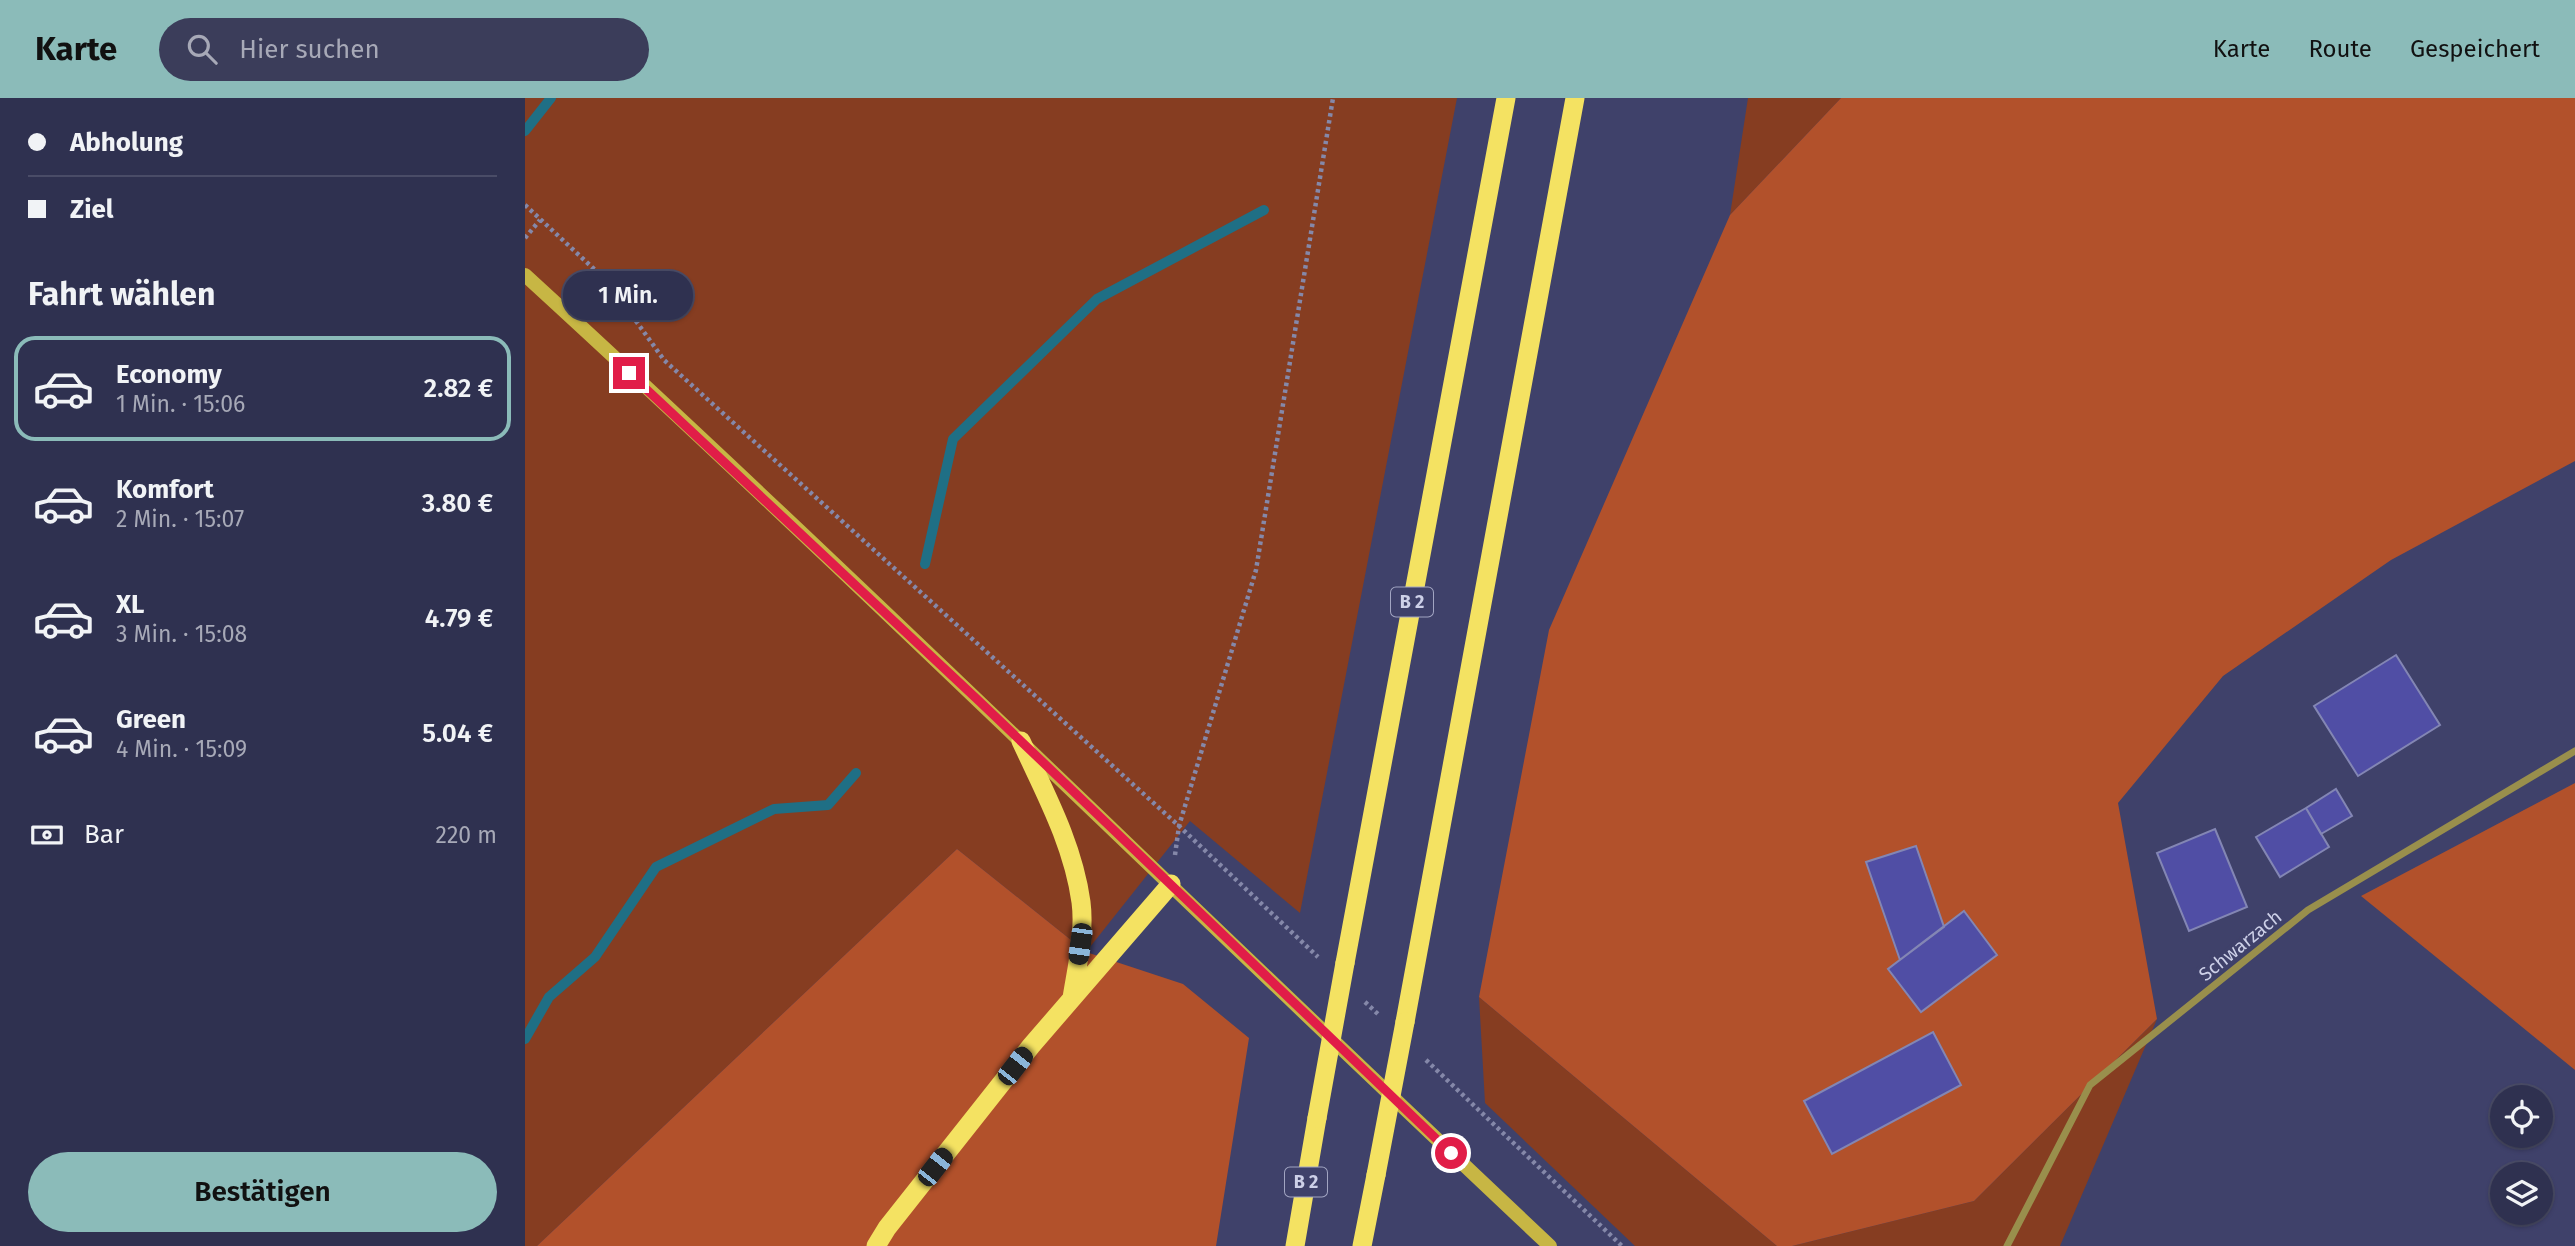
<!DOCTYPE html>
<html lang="de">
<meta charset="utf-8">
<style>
:root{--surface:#2f3150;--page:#3b3d5a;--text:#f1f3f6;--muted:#a7a9b7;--line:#4a4c67;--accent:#8bbbb9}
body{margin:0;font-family:"Fira Sans",sans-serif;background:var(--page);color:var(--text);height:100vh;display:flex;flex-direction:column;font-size:26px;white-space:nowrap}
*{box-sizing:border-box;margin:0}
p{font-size:23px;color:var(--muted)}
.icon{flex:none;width:38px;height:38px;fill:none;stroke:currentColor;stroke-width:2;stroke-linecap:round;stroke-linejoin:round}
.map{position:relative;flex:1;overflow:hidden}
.sheet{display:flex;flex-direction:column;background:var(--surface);width:525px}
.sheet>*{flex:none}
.guide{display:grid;align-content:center;height:154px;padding:0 28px;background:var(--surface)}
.fabs{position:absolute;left:1965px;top:987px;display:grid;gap:14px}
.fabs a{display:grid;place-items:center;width:63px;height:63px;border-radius:50%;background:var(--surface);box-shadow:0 2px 5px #0004,0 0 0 2px var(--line);font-size:35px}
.end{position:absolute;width:32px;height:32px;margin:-16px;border:9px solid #e11d48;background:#fff;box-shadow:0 0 0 4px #fff}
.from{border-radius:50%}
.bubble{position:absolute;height:49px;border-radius:24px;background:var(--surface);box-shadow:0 2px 5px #0004,0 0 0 2px var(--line);font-size:23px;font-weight:600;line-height:49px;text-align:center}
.car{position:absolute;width:21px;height:42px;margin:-21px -10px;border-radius:9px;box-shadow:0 0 5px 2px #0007;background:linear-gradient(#222 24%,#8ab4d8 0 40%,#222 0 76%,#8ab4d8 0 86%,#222 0)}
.guide b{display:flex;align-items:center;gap:24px;height:66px;font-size:26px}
.guide b+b{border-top:2px solid var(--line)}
.guide i{width:18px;height:18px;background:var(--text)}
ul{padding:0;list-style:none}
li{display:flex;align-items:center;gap:21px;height:105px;margin:0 14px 10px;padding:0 14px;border:4px solid transparent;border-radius:21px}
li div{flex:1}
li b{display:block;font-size:26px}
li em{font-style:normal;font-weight:600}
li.selected{border-color:var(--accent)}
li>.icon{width:63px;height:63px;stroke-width:1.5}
h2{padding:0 28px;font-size:32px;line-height:84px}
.pay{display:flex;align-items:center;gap:18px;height:77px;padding:0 28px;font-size:26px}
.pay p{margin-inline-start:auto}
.cta{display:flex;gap:14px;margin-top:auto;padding:14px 28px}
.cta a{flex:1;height:80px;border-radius:42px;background:var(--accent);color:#111;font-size:28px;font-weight:600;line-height:80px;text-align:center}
header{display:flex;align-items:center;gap:42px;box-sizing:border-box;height:98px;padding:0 35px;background:var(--accent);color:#111}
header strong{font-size:33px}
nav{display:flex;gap:38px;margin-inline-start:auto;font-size:24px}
.search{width:490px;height:63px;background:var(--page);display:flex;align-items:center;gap:18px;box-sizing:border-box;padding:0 24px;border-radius:38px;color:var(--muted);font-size:26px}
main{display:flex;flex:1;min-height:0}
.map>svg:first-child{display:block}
</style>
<header>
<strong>Karte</strong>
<div class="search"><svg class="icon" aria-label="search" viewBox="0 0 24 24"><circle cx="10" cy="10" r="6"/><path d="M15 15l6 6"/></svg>Hier suchen</div>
<nav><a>Karte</a><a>Route</a><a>Gespeichert</a></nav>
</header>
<main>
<section class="sheet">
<div class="guide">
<b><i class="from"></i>Abholung</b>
<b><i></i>Ziel</b>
</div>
<h2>Fahrt wählen</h2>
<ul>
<li class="selected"><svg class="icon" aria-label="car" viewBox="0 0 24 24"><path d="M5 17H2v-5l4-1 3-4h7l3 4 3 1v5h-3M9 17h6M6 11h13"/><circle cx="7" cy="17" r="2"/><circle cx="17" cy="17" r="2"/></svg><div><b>Economy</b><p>1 Min. · 15:06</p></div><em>2.82 €</em></li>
<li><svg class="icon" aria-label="car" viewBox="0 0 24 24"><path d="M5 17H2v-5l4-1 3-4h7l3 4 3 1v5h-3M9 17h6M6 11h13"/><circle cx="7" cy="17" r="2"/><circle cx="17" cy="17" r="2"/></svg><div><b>Komfort</b><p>2 Min. · 15:07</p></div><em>3.80 €</em></li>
<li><svg class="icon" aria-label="car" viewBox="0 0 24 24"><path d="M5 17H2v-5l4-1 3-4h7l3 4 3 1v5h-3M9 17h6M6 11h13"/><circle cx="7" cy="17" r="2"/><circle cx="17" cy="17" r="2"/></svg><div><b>XL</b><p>3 Min. · 15:08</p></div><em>4.79 €</em></li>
<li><svg class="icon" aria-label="car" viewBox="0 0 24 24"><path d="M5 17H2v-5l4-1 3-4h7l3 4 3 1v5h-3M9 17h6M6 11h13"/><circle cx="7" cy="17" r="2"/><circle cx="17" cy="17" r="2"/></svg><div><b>Green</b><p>4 Min. · 15:09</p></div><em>5.04 €</em></li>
</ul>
<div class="pay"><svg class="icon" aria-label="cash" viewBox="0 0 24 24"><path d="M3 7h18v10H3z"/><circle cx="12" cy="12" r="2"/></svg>Bar<p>220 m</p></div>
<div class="cta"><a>Bestätigen</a></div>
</section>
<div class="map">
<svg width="2050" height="1148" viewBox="0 0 2050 1148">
<rect width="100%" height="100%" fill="#3f416a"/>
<path fill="#863d21" d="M0 0H932L775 815 665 723 561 854 432 751 12 1148H0Z
M1223 0H1316L1205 117Z
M954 899 1252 1148H1110L960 1005Z
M1632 921 1535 1148H1267L1449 1103Z"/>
<path fill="#b2512b" d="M1316 0H2050V363L1866 462 1698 578 1593 705 1632 921 1449 1103 1267 1148H1252L954 899 1024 532 1205 117Z
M2050 685V972L1836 798Z
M432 751 561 854 658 886 724 940 691 1148H12Z"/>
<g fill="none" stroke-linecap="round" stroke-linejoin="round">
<path stroke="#1f6f85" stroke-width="10" d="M0 33 26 0
M400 466 428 341 572 201 739 112
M0 941 24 899 70 859 131 769 249 711 303 707 331 675"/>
</g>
<path fill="#504ea5" stroke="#8386b4" stroke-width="2" d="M1871 557 1915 627 1833 678 1789 608Z
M1811 691 1827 718 1796 736 1781 710Z
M1781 710 1804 749 1755 779 1731 739Z
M1690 731 1722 809 1664 833 1632 755Z
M1391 748 1419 829 1375 862 1341 764Z
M1439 813 1472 857 1396 914 1363 871Z
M1408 934 1436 987 1307 1056 1279 1003Z"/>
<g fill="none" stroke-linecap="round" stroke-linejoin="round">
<path stroke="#8588a9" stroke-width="4.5" stroke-dasharray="3.5 3.5" stroke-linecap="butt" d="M0 107 83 184 139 262 654 728 793 859
M0 140 15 122
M650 757 654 728 731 472 808 0
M840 904 854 917
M901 962 1097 1148"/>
<path stroke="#998f4c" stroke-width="7" d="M1482 1148 1565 987 1783 812 2050 653"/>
<path stroke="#c7b644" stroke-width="14" d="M0 177C347 495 682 826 1025 1148"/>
<path stroke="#f4e262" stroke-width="19" d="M496 643C520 695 548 746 556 804 560 835 552 869 547 900
M820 865 981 0
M880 924 1050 0
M351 1148 362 1130 506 948 646 786
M770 1148 792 1020
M837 1148 851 1077"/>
<path stroke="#f4e262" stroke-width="19" d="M792 1020 820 865
M851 1077 880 924"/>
</g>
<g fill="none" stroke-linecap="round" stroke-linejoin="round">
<path stroke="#e11d48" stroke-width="9" d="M104 275 454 603 926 1055"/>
</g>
<g text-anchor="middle" stroke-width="7" stroke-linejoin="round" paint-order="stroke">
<g fill="#3f416a" stroke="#a2a5c2" stroke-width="2">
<rect x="866" y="489.5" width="42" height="29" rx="5"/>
<rect x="760" y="1069.5" width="42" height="29" rx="5"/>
</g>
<g font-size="18" font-weight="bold" fill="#cdd0e8">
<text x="887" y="510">B 2</text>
<text x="781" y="1090">B 2</text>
</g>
<g font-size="19" fill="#cdd0e8" stroke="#3f416a">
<text transform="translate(1715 847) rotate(-39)" y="7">Schwarzach</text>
</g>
</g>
</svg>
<div class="fabs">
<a><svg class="icon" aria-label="locate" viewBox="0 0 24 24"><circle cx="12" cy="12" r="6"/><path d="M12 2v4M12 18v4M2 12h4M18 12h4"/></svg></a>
<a><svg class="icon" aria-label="layers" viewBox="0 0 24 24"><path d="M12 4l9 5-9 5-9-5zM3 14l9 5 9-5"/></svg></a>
</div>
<i class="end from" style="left:926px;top:1055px"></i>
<i class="end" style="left:104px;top:275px"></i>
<div class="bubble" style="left:38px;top:173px;width:130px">1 Min.</div>
<i class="car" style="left:555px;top:846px;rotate:188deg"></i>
<i class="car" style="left:490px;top:968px;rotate:38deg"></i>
<i class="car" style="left:410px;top:1069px;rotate:38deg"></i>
</div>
</main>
